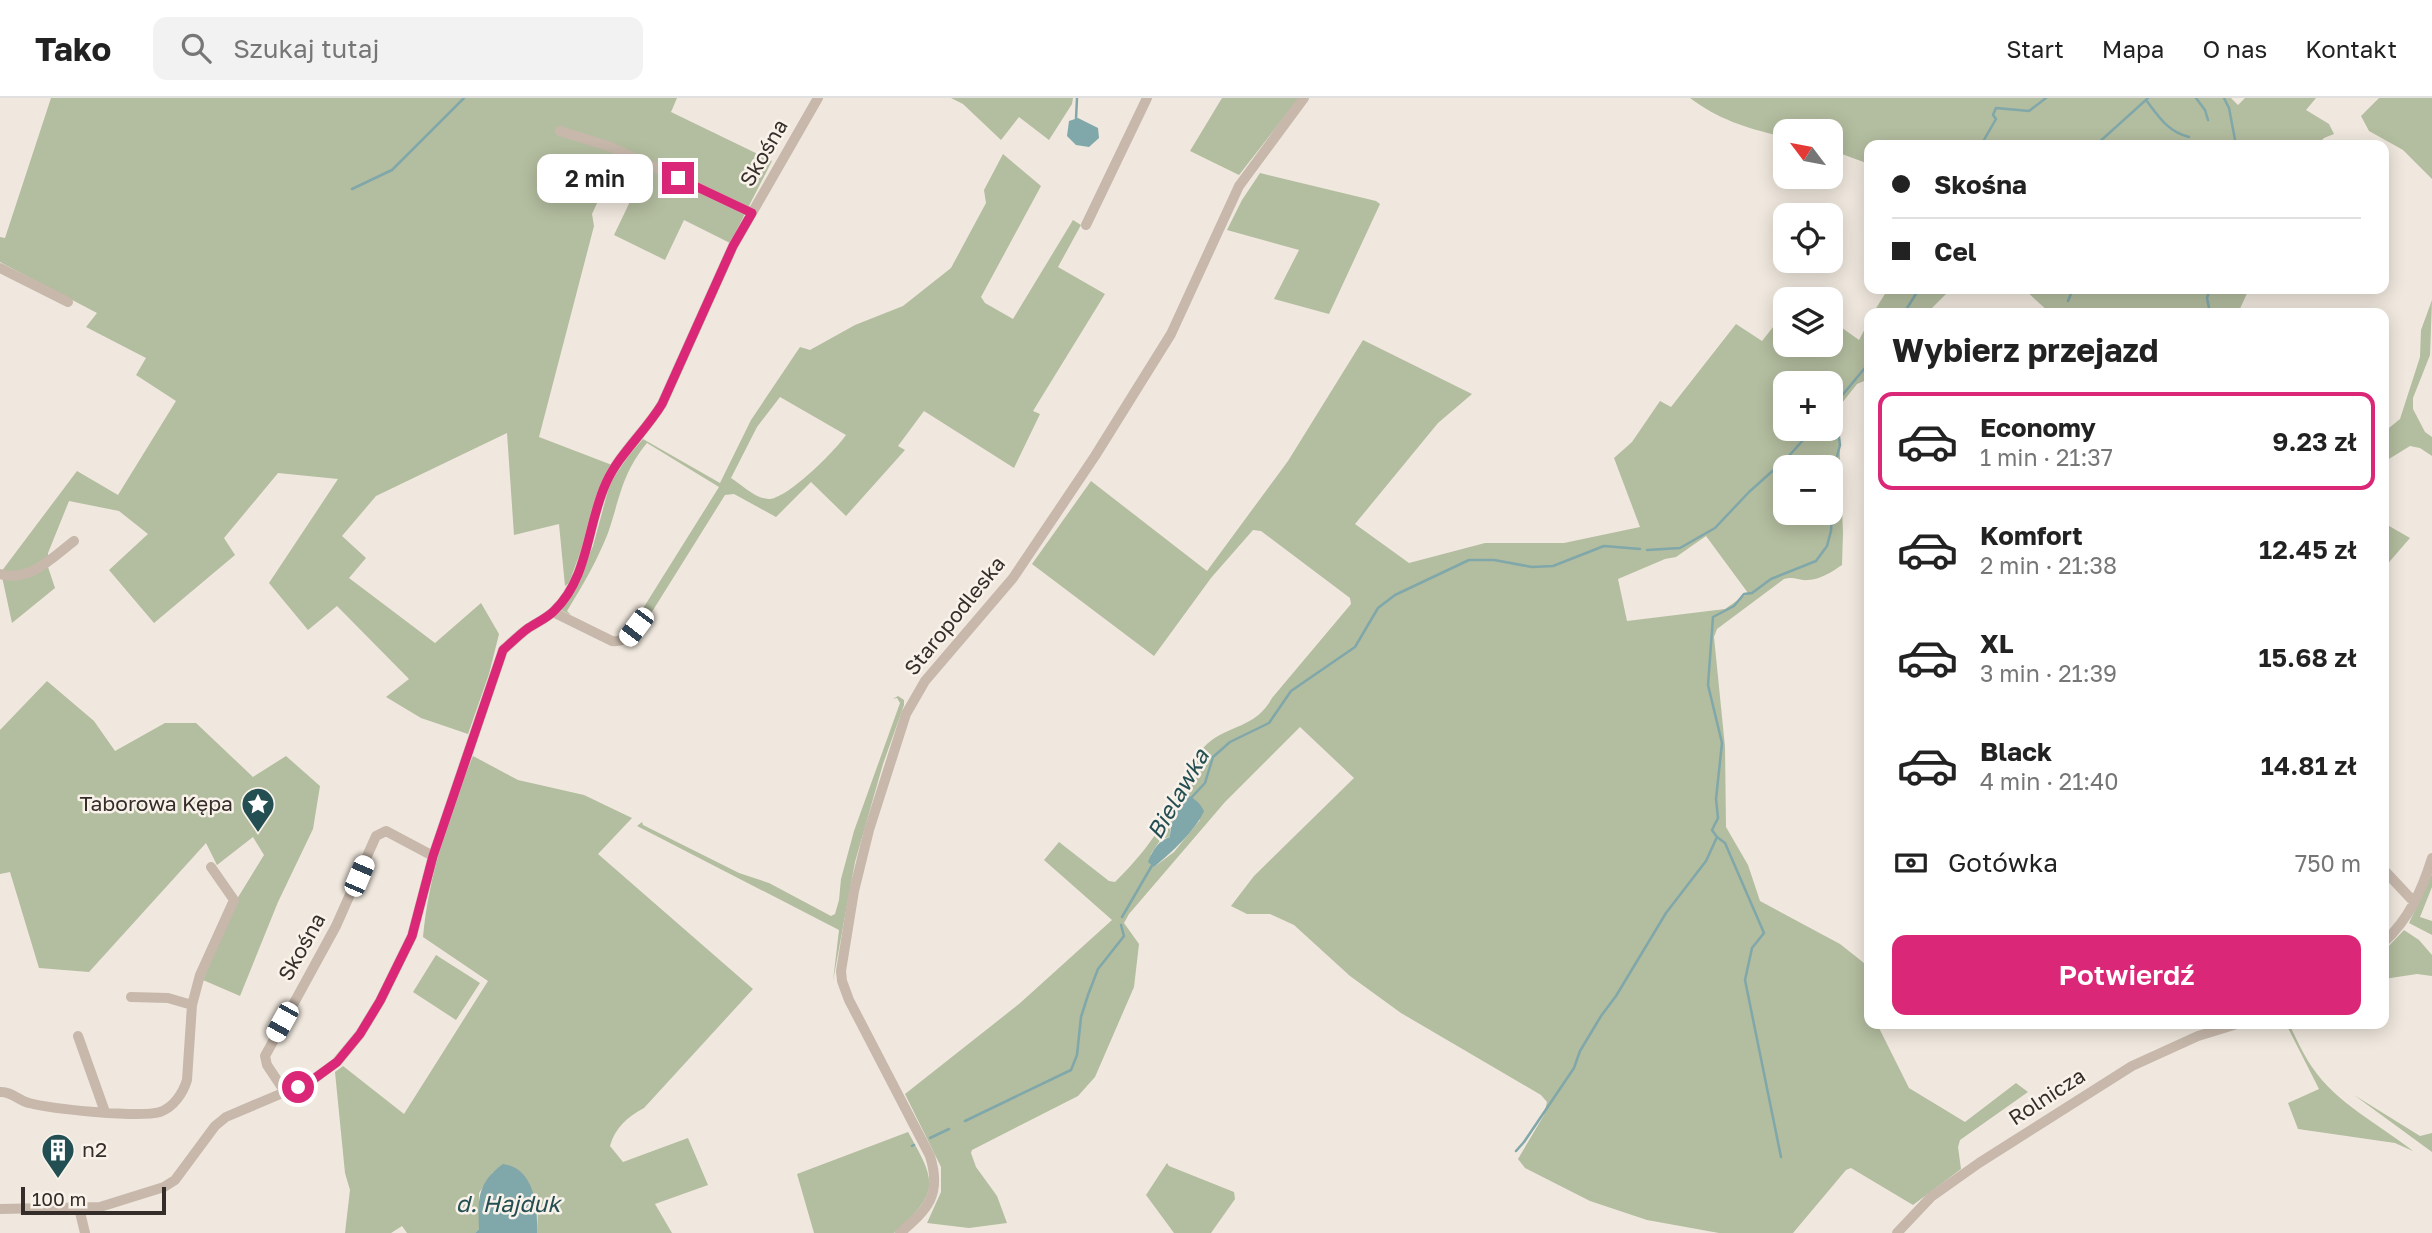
<!DOCTYPE html>
<html lang="pl">
<meta charset="utf-8">
<style>
:root{--surface:#fff;--page:#f2f2f2;--text:#222;--muted:#767676;--line:#e0e0e0;--accent:#db2777}
body{margin:0;font-family:"Golos Text",sans-serif;background:var(--page);color:var(--text);height:100vh;display:flex;flex-direction:column;font-size:26px;white-space:nowrap}
*{box-sizing:border-box;margin:0}
p{font-size:23px;color:var(--muted)}
.icon{flex:none;width:38px;height:38px;fill:none;stroke:currentColor;stroke-width:2;stroke-linecap:round;stroke-linejoin:round}
.map{position:relative;flex:1;overflow:hidden}
.side{position:absolute;left:1864px;top:210px;width:525px;height:721px;display:flex;flex-direction:column;background:var(--surface);border-radius:14px;box-shadow:0 4px 18px #0003}
.side>*{flex:none}
.top-card{position:absolute;left:1864px;top:42px;width:525px;height:154px;border-radius:14px;box-shadow:0 4px 18px #0003;display:grid;align-content:center;height:154px;padding:0 28px;background:var(--surface)}
.needle{width:46px;rotate:302deg}
.fabs{position:absolute;left:1773px;top:21px;display:grid;gap:14px}
.fabs a{display:grid;place-items:center;width:70px;height:70px;border-radius:14px;background:var(--surface);box-shadow:0 4px 18px #0003;font-size:35px}
.scale{position:absolute;left:21px;bottom:18px;width:145px;box-sizing:border-box;padding-left:7px;border:4px solid #352d29;border-top:0;font-size:19px;line-height:24px;white-space:nowrap;color:#352d29;-webkit-text-stroke:5px #f8f2ea;paint-order:stroke}
.end{position:absolute;width:32px;height:32px;margin:-16px;border:9px solid #db2777;background:#fff;box-shadow:0 0 0 4px #fff}
.from{border-radius:50%}
.bubble{position:absolute;height:49px;border-radius:14px;background:var(--surface);box-shadow:0 4px 18px #0003;font-size:23px;font-weight:600;line-height:49px;text-align:center}
.car{position:absolute;width:21px;height:42px;margin:-21px -10px;border-radius:9px;box-shadow:0 0 5px 2px #0007;background:linear-gradient(#fff 24%,#345 0 40%,#fff 0 76%,#345 0 86%,#fff 0)}
.top-card b{display:flex;align-items:center;gap:24px;height:66px;font-size:26px}
.top-card b+b{border-top:2px solid var(--line)}
.top-card i{width:18px;height:18px;background:var(--text)}
ul{padding:0;list-style:none}
li{display:flex;align-items:center;gap:21px;height:98px;margin:0 14px 10px;padding:0 14px;border:4px solid transparent;border-radius:14px}
li div{flex:1}
li b{display:block;font-size:26px}
li em{font-style:normal;font-weight:600}
li.active{border-color:var(--accent)}
li>.icon{width:63px;height:63px;stroke-width:1.5}
h2{padding:0 28px;font-size:32px;line-height:84px}
.pay{display:flex;align-items:center;gap:18px;height:77px;padding:0 28px;font-size:26px}
.pay p{margin-inline-start:auto}
.button{display:flex;gap:14px;margin-top:auto;padding:14px 28px}
.button a{flex:1;height:80px;border-radius:14px;background:var(--accent);color:#fff;font-size:28px;font-weight:600;line-height:80px;text-align:center}
header{display:flex;align-items:center;gap:42px;box-sizing:border-box;height:98px;padding:0 35px;background:var(--surface);border-bottom:2px solid var(--line)}
header strong{font-size:33px}
nav{display:flex;gap:38px;margin-inline-start:auto;font-size:24px}
.search{width:490px;height:63px;background:var(--page);display:flex;align-items:center;gap:18px;box-sizing:border-box;padding:0 24px;border-radius:14px;color:var(--muted);font-size:26px}
.map>svg:first-child{display:block}
</style>
<header>
<strong>Tako</strong>
<div class="search"><svg class="icon" aria-label="search" viewBox="0 0 24 24"><circle cx="10" cy="10" r="6"/><path d="M15 15l6 6"/></svg>Szukaj tutaj</div>
<nav><a>Start</a><a>Mapa</a><a>O nas</a><a>Kontakt</a></nav>
</header>
<div class="map">
<svg width="2432" height="1135" viewBox="0 0 2432 1135">
<rect width="100%" height="100%" fill="#f0e8de"/>
<path fill="#b3bd9f" fill-rule="evenodd" d="M51 0H677L671 14 772 63 730 145 684 122 665 162 614 137 647 68 619 57 592 116 594 128 539 339 612 367 569 485 565 488 559 426 514 437 507 335 376 398 342 438 366 460 349 480 435 545 481 505 499 536 489 576 468 636 421 620 386 599 409 581 337 508 308 532 269 485 338 381 278 375 224 440 235 457 154 525 109 472 148 436 119 413 69 403 48 455V469L55 490 12 525 1 474 77 373 118 397 176 303 136 277 146 260 86 229 97 215 0 164V139L5 140Z
M951 0H1073L1072 6 1049 42 1019 19 1001 42 963 6Z
M1222 0H1299L1239 77 1190 53Z
M1690 0H2231L2238 7 2245 0H2316L2306 12 2329 26 2334 36 2324 40 2317 47H1869V66L1831 52 1830 33H1785V39C1749 31 1719 22 1690 0Z
M2379 0H2432V81L2403 52 2369 33 2361 18Z
M1003 56 1041 88 981 199 985 205 1013 221 1073 122 1081 127 1058 169 1105 196 1033 313 1040 316 1014 370 924 313 898 348 905 352 846 418 811 384 776 419 734 396 725 397 650 517 642 512 719 389 647 345C622 375 620 400 608 435 597 463 583 487 567 513L571 517 561 512 581 476 593 448 610 385 629 357 643 341 720 385 751 322 800 249 810 252 855 227 903 208 951 170 986 105 984 92ZM780 299 846 337C835 353 789 399 770 401 757 402 742 387 731 380L757 329Z
M1260 75 1376 103 1380 106 1329 216 1274 201 1299 152 1227 132 1242 102Z
M1888 191H1951L1927 215H1873Z
M2024 191H2249L2238 215H2050Z
M2432 202 2430 257 2413 300V311L2425 334 2432 339V358L2420 350 2410 348 2384 364V334L2400 321 2420 259 2421 232Z
M1785 214V247H1830L1831 222 1859 242 1869 223V281L1857 286 1838 310 1843 435 1842 467C1833 473 1820 482 1808 482 1799 483 1794 478 1784 481L1717 531 1714 539 1725 649 1726 729 1748 767 1760 803 1840 846 1869 869V895H1864L1869 909V926H1877L1909 990 1965 1024 2016 985 2028 994 1960 1042 1958 1049 1961 1071 1913 1107 1851 1070 1846 1072 1793 1135H1719L1647 1122 1590 1103 1525 1070 1518 1061 1544 1017 1547 1004 1541 997 1401 915 1350 878 1294 827 1270 816H1247L1231 808 1254 778 1354 680 1300 629 1225 704 1129 816 1124 825 1139 846 1134 889 1095 979 1078 998 972 1052 971 1055 976 1069 997 1098 1007 1125 969 1130 927 1125 941 1094V1069L905 996 1019 906 1112 822 1044 762 1059 744 1109 783 1115 784C1134 765 1148 749 1162 726 1175 703 1188 664 1207 646 1228 627 1256 630 1272 600L1351 506 1350 500 1261 433 1253 432 1211 480 1154 558 1032 466 1091 383 1207 473 1288 363 1363 242 1472 296 1438 325 1355 426 1409 465 1485 445H1564L1640 429 1614 360 1632 344 1660 303 1671 309 1736 226 1762 243ZM1785 285H1830V331H1785ZM1785 369H1830V415H1785ZM1706 438 1748 495 1725 511 1627 523 1618 481 1665 461 1676 459ZM1177 704 1200 722 1174 754 1154 769 1151 756 1161 741 1170 739C1169 727 1176 716 1177 704Z
M2384 425 2410 440 2384 470Z
M47 583 94 623 115 653 165 625H196L253 679 286 658 320 688 313 731 278 804 240 898 203 882 237 801 264 757 253 739 217 767 206 745 89 874 39 870 10 774 0 776V632Z
M898 598 904 602V607L883 666 855 764 833 883 839 832 637 728 642 724 643 727 739 775 769 785 831 818 835 816 839 802 841 781 854 733 900 605 897 600 893 601Z
M473 658 518 682 584 697 632 720 598 756 753 891 644 1010C627 1019 615 1030 610 1048L623 1064 688 1040 708 1087 655 1106 672 1135H537L538 1109 493 1074 479 1095V1131L475 1135H407L402 1128 391 1135H345L350 1092 345 1075 335 974 343 968 404 1016 488 883 423 839C429 776 449 716 473 658Z
M2432 776V789L2420 819 2432 823V837L2409 825Z
M2404 832 2419 842 2432 857V878L2417 876 2384 881V853Z
M436 857 480 885 456 922 413 894Z
M2286 926H2289C2296 940 2303 956 2312 969 2337 1006 2379 1026 2413 1053L2395 1045 2298 1031 2288 1005 2319 991Z
M2354 997 2420 1038 2432 1035V1054Z
M908 1034C937 1085 940 1094 894 1135H814L797 1076Z
M1167 1065 1169 1068 1234 1094 1235 1101 1211 1135H1174L1146 1097Z"/>
<path fill="#80a7aa" d="M1078 20 1098 30 1099 40 1089 49 1076 47 1067 38 1069 23Z
M1182 696C1193 699 1199 703 1204 713 1196 732 1171 755 1154 769L1148 764C1152 753 1159 742 1170 739 1170 729 1177 705 1182 696Z
M503 1066C535 1070 538 1110 537 1135H475L479 1131C478 1101 477 1085 503 1066Z"/>
<g fill="none" stroke-linecap="round" stroke-linejoin="round">
<path stroke="#80a7aa" stroke-width="2.5" d="M2196 0 2205 12 2208 22
M2224 0 2229 10 2236 47
M2146 2C2159 19 2168 34 2189 39
M1076 21 1077 0
M1981 47 1996 21 1993 17 1996 10 2029 13 2046 0
M2096 47 2148 0
M352 91 392 72 464 0
M2068 203 2073 191
M1904 215 1919 191
M2210 215 2207 200 2210 191
M1830 312 1869 265
M1647 452 1680 450 1715 430 1749 394 1787 360 1813 331
M1190 701 1205 685 1213 659 1230 644 1269 625 1291 593 1355 549 1378 510 1395 497 1469 462H1494L1532 469 1553 468 1604 448 1640 451
M1717 739 1725 745 1764 835 1752 850 1745 882 1781 1059
M1122 819 1154 764
M965 1023 1071 972 1077 957 1081 919 1088 897 1098 871 1124 838 1121 827
M930 1040 949 1031
M912 1048 914 1047
M1516 1053 1524 1044 1574 970 1580 953 1601 918 1616 898 1666 815 1706 763 1717 739 1712 732 1718 720 1716 701 1722 645 1708 587 1713 519 1734 508 1744 496 1752 495 1771 481 1816 463 1827 448 1831 433 1835 366 1840 347 1835 307"/>
<path stroke="#c7b8ab" stroke-width="10" d="M560 33 611 49 752 115
M1086 127 1147 0
M0 170 68 204
M0 476C29 485 53 459 74 443
M553 514 612 543C629 545 635 530 645 517
M2384 772 2414 804
M2384 844C2409 821 2422 792 2432 760
M131 899 168 900 192 907
M78 938 105 1014
M0 994C11 993 19 1003 29 1005 52 1011 139 1020 160 1014 174 1009 183 995 187 982L192 907 200 877 234 802 211 769
M285 994 267 967 265 958 336 828 376 738 386 733 433 758
M79 1110 85 1135
M0 1111 100 1109 164 1089 175 1082 215 1028 226 1019 311 983 337 964 360 936 380 903 412 838 433 758 503 552C511 545 519 537 527 531 536 525 547 520 554 513 589 480 587 425 606 385 619 356 645 334 662 306L733 148 818 0
M900 1135C928 1111 942 1097 930 1058L849 902 842 883 841 873 854 793 869 732 906 616 925 583 1013 480 1095 358 1171 236 1239 88 1304 0
M1897 1135 1931 1099 1979 1065 2132 968 2198 938 2237 926"/>
</g>
<g fill="none" stroke-linecap="round" stroke-linejoin="round">
<path stroke="#db2777" stroke-width="9" d="M298 989 311 983 337 964 360 936 380 903 412 838 433 758 503 552C511 545 519 537 527 531 536 525 547 520 554 513 589 480 587 426 606 385 619 356 645 334 662 306L733 148 752 115 678 80"/>
</g>
<defs>
<symbol id="sight-pin" viewBox="-11 -11 22 30"><path d="M0 17L-7.5 6A9.5 9.5 0 1 1 7.5 6Z" fill="#234e52" stroke="#f8f2ea"/><path d="M0-6L1.8-2.2L6-1.7L2.9 1.2L3.7 5.4L0 3.3L-3.7 5.4L-2.9 1.2L-6-1.7L-1.8-2.2Z" fill="#fff"/></symbol>
<symbol id="building-pin" viewBox="-11 -11 22 30"><path d="M0 17L-7.5 6A9.5 9.5 0 1 1 7.5 6Z" fill="#234e52" stroke="#f8f2ea"/><path d="M-4-6H4V6H1V3H-1V6H-4ZM-2.5-4.3h1.7v1.8h-1.7ZM.8-4.3h1.7v1.8H.8ZM-2.5-1h1.7V.8h-1.7ZM.8-1h1.7V.8H.8Z" fill="#fff"/></symbol>
</defs>
<g fill-rule="evenodd">
<use href="#sight-pin" x="239" y="687" width="38" height="52"/>
<use href="#building-pin" x="39" y="1033" width="38" height="52"/>
</g>
<g text-anchor="middle" stroke-width="5" stroke-linejoin="round" paint-order="stroke">
<g font-size="21" fill="#352d29" stroke="#f8f2ea">
<text transform="translate(764 55) rotate(-60)" y="7">Skośna</text>
<text transform="translate(955 518) rotate(-51)" y="7">Staropodleska</text>
<text transform="translate(302 849) rotate(-61)" y="7">Skośna</text>
<text transform="translate(2047 999) rotate(-33)" y="7">Rolnicza</text>
</g>
<g font-size="21" fill="#352d29" stroke="#f8f2ea" text-anchor="end">
<text x="233" y="713">Taborowa Kępa</text>
<text x="82" y="1059" text-anchor="start">n2</text>
</g>
<g font-size="23" font-style="italic" fill="#234e52" stroke="#f8f2ea">
<text transform="translate(1178 696) rotate(-60)" y="8">Bielawka</text>
<text x="508" y="1114">d. Hajduk</text>
</g>
</g>
</svg>
<div class="fabs">
<a><svg class="needle" viewBox="-14 -14 28 28"><path d="M0-13l5 13h-10z" fill="#e53935"/><path d="M0 13l5-13h-10z" fill="#767676"/></svg></a>
<a><svg class="icon" aria-label="locate" viewBox="0 0 24 24"><circle cx="12" cy="12" r="6"/><path d="M12 2v4M12 18v4M2 12h4M18 12h4"/></svg></a>
<a><svg class="icon" aria-label="layers" viewBox="0 0 24 24"><path d="M12 4l9 5-9 5-9-5zM3 14l9 5 9-5"/></svg></a>
<a>+</a>
<a>−</a>
</div>
<div class="scale">100 m</div>
<i class="end from" style="left:298px;top:989px"></i>
<i class="end" style="left:678px;top:80px"></i>
<div class="bubble" style="left:537px;top:56px;width:116px">2 min</div>
<i class="car" style="left:636px;top:529px;rotate:217deg"></i>
<i class="car" style="left:359px;top:778px;rotate:23deg"></i>
<i class="car" style="left:282px;top:924px;rotate:209deg"></i>
<div class="top-card">
<b><i class="from"></i>Skośna</b>
<b><i></i>Cel</b>
</div>
<section class="side">
<h2>Wybierz przejazd</h2>
<ul>
<li class="active"><svg class="icon" aria-label="car" viewBox="0 0 24 24"><path d="M5 17H2v-5l4-1 3-4h7l3 4 3 1v5h-3M9 17h6M6 11h13"/><circle cx="7" cy="17" r="2"/><circle cx="17" cy="17" r="2"/></svg><div><b>Economy</b><p>1 min · 21:37</p></div><em>9.23 zł</em></li>
<li><svg class="icon" aria-label="car" viewBox="0 0 24 24"><path d="M5 17H2v-5l4-1 3-4h7l3 4 3 1v5h-3M9 17h6M6 11h13"/><circle cx="7" cy="17" r="2"/><circle cx="17" cy="17" r="2"/></svg><div><b>Komfort</b><p>2 min · 21:38</p></div><em>12.45 zł</em></li>
<li><svg class="icon" aria-label="car" viewBox="0 0 24 24"><path d="M5 17H2v-5l4-1 3-4h7l3 4 3 1v5h-3M9 17h6M6 11h13"/><circle cx="7" cy="17" r="2"/><circle cx="17" cy="17" r="2"/></svg><div><b>XL</b><p>3 min · 21:39</p></div><em>15.68 zł</em></li>
<li><svg class="icon" aria-label="car" viewBox="0 0 24 24"><path d="M5 17H2v-5l4-1 3-4h7l3 4 3 1v5h-3M9 17h6M6 11h13"/><circle cx="7" cy="17" r="2"/><circle cx="17" cy="17" r="2"/></svg><div><b>Black</b><p>4 min · 21:40</p></div><em>14.81 zł</em></li>
</ul>
<div class="pay"><svg class="icon" aria-label="cash" viewBox="0 0 24 24"><path d="M3 7h18v10H3z"/><circle cx="12" cy="12" r="2"/></svg>Gotówka<p>750 m</p></div>
<div class="button"><a>Potwierdź</a></div>
</section>
</div>
